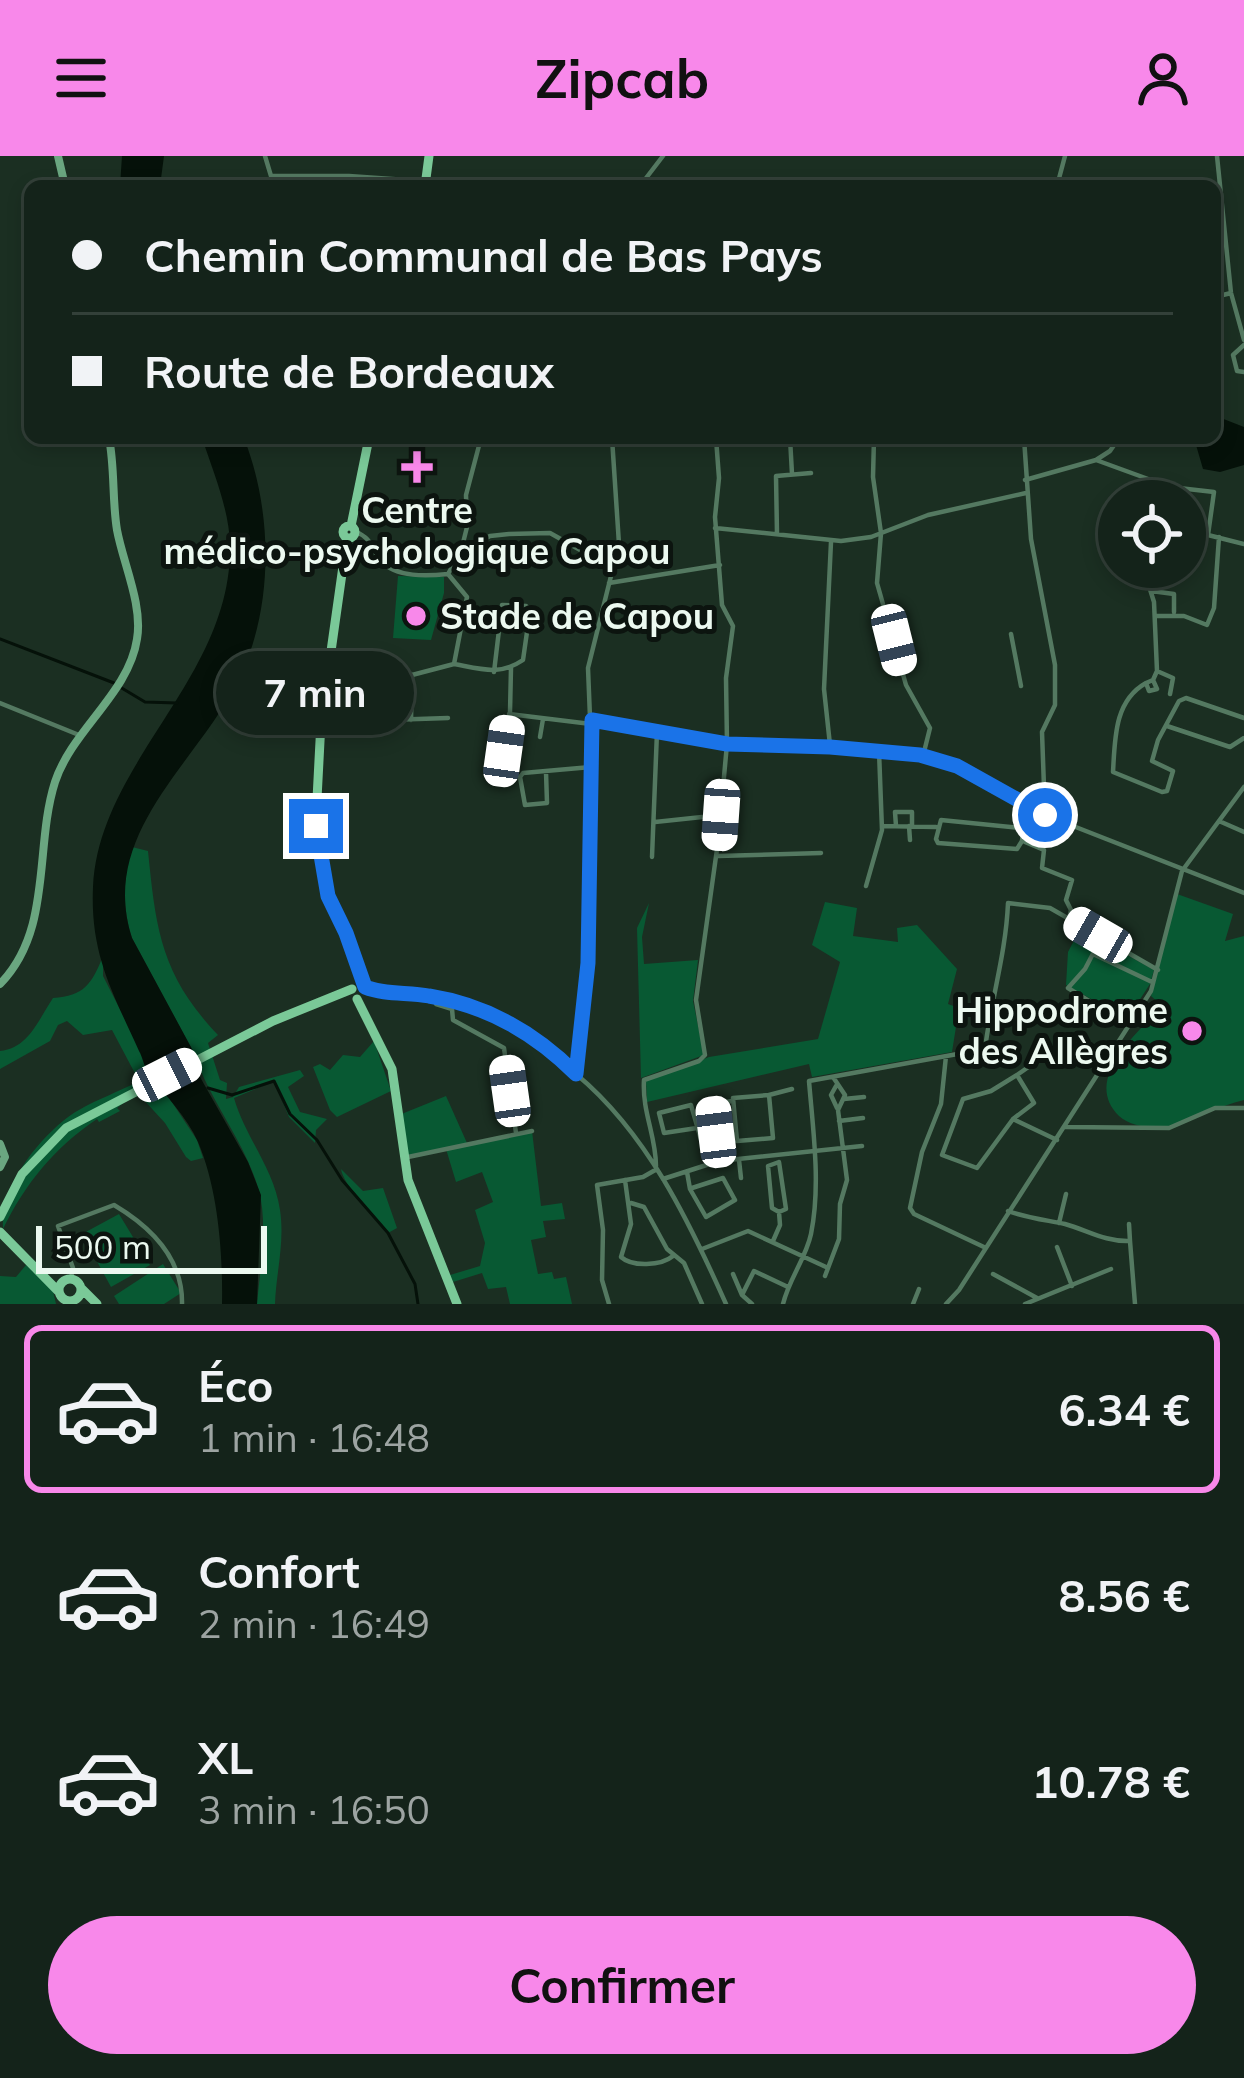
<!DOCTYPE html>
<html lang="fr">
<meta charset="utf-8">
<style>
:root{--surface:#14231a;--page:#212f27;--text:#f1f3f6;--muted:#9da4a2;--line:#334039;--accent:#f888ea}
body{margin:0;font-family:Mulish,sans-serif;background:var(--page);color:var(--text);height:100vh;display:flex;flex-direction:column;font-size:45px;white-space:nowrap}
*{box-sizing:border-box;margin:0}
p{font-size:39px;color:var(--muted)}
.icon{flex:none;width:66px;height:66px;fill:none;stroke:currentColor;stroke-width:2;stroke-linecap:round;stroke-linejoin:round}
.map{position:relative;height:1148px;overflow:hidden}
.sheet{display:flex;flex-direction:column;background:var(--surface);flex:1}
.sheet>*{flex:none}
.top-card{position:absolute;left:24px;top:24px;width:1197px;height:264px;border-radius:18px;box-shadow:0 6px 18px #0003,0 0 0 3px var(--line);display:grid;align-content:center;height:264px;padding:0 48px;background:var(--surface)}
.fabs{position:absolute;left:1098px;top:324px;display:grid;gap:24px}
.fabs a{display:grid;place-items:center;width:108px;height:108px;border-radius:50%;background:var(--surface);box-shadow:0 6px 18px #0003,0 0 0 3px var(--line);font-size:60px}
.scale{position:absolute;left:36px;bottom:30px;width:231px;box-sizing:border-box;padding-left:12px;border:6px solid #ecf9f0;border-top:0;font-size:33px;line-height:42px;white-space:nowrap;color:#ecf9f0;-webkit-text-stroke:9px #0c140f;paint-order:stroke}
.end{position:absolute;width:54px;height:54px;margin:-27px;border:15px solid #1a73e8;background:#fff;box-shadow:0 0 0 6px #fff}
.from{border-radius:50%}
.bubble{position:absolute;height:84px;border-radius:42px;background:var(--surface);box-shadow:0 6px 18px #0003,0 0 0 3px var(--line);font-size:39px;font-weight:700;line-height:84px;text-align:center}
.car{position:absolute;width:36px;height:72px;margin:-36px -18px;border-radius:15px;box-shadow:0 0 9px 3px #0007;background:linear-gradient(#fff 24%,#345 0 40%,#fff 0 76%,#345 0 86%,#fff 0)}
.top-card b{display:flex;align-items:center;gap:42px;height:114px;font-size:45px}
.top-card b+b{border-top:3px solid var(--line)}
.top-card i{width:30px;height:30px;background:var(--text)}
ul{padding:21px 0 0;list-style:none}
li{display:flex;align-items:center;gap:36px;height:168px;margin:0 24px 18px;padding:0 24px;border:6px solid transparent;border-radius:18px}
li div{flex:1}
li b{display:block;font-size:45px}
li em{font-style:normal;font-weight:700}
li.on{border-color:var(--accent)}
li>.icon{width:108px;height:108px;stroke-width:1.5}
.button{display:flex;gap:24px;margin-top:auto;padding:24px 48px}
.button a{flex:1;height:138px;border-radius:72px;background:var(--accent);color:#111;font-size:48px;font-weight:700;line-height:138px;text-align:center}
header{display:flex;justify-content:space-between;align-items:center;height:156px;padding:0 48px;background:var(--accent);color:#111;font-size:54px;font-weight:700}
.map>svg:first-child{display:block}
</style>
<header><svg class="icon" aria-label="menu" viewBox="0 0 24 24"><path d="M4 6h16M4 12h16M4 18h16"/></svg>Zipcab<svg class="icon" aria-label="person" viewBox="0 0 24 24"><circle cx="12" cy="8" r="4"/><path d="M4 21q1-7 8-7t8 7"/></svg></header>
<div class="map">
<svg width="1244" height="1148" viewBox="0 0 1244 1148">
<rect width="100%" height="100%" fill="#1b2f22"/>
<path fill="#085933" d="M398 420 444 421V437L431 484 393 482Z
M132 691 148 695C156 774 161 819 218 879L208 887 220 924 227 927 226 943 233 941 239 931 300 914 304 920 288 931 300 956 327 963 316 974 315 987 289 961 274 925 234 942C245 981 274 1012 280 1054 285 1086 276 1117 275 1148H257C260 1114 268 1069 259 1035 246 987 210 946 195 899L132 782C122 752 123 721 132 691Z
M1177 738 1233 758 1225 785 1244 780V944C1219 950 1197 962 1173 969 1156 973 1132 972 1119 960 1081 923 1139 876 1162 850L1151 840Z
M825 746 857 752 853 780 898 786 897 772 917 769 957 813 948 848 959 852 952 896 812 921 809 908 647 946 646 925 709 901 818 883 840 806 812 789Z
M649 747 642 781 644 808 698 804 693 845 704 899 641 922 637 772Z
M1080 773 1154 814 1150 828 1127 863 1066 829 1068 796Z
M103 800V820L155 922 117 952 120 955 99 966 97 963C54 992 25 1028 3 1073 0 1032 35 988 63 965 83 948 115 938 139 925L112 874 83 879 67 865 58 869 50 885 0 913V895C29 892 38 864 53 842 84 840 92 828 103 800Z
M374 885 391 935 337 961 330 954 313 911 320 908 330 914 343 899 360 901Z
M162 931 197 984 203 1002 191 1005 186 1001 165 967 142 942Z
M446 940 467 987 532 975 541 1050 562 1047 565 1063 543 1065 546 1081 531 1084 538 1118 552 1116 554 1123 566 1121 572 1148H510L506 1131 488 1133 482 1117 453 1126 450 1119 480 1110 485 1087 475 1054 493 1046 482 1016 456 1026 446 993 404 1002 399 959Z
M341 1013 363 1035 383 1032 397 1072 388 1077C376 1064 343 1029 341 1013Z
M119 1058 150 1109 111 1131 82 1078Z
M163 1108 181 1137 164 1148H119L114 1140Z
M26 1109 53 1135 56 1148H0V1120L16 1121Z"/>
<path fill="#051109" d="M122 0H164L160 30H120Z
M1219 248 1221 262 1244 271V309L1220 316 1203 313 1194 282 1219 280 1215 249Z
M202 282H244C273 356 274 451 239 523 197 608 98 677 132 782L192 893 200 921 248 1006 261 1039 257 1148H222C223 1097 218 1033 198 986 187 961 166 940 150 920 145 914 143 902 139 895 113 837 90 799 93 731 99 605 233 522 230 388 229 353 213 315 202 282Z"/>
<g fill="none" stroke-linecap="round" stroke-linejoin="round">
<path stroke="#051109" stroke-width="3" d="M0 483 114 527
M120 531 145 546 177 547
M208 932 232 939 274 925 290 958 317 984 342 1024 388 1077 415 1128 418 1148"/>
<path stroke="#547961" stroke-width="4.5" d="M265 0 271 20H349L493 30
M1217 0 1231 137 1244 184
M640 30 663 0
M1057 30 1065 0
M1215 141 1231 137
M1244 189 1233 199 1237 215 1244 216
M612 282 619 388 588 512 592 611 589 791 576 918C647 977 689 1065 726 1148
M790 282 792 318
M874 282 873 321 881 377 877 427 906 529 930 572 923 600
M1024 282 1031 383 1055 509V549L1042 576 1045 659
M1096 304 1110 295 1119 282
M1025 324 1096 304 1170 331 1214 336 1208 379 1244 388
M715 372 841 385 871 381 928 359 1026 337
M356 376C372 382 371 393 381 405 396 422 428 420 448 418
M777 378 776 320 811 317
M1185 385 1208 379
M461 395 467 371 466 339 481 282
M1143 411 1154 446 1157 515 1153 524
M448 418 461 395 490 380 509 378 550 377 614 413
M609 427 720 409
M1151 435 1174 438V456
M1155 460H1184L1207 469 1214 452 1219 381
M1011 478 1021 530
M454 508C481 513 500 520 523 504L530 455 526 450 502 449 494 516
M1157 515 1173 522 1170 538
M1153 524 1157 533 1149 535 1146 527Z
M1146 527C1114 545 1115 583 1113 616L1162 636 1167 635 1173 615 1152 605 1158 584 1179 545 1186 542 1244 562
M409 545 382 547 380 535 393 523 396 508 412 519
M0 547 79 579
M509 558 591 568
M411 564 412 519 454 508 467 441 448 418
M592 564 727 588 879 595 939 603 957 610 1045 659 1244 737
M328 566 448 562
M1167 570 1230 591 1244 582
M540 581 543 563
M830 589 824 533 831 386
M546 616 547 647 525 649 520 621 523 617 591 611
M499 619 510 556 511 512
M1219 665 1244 676
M655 666 721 659
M882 670 936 671
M896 670 895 656H912V669
M909 670 910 684
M1021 672 941 664 936 683 938 687 1017 693 1022 685 1026 650
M1025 686 1044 694 1042 712 1072 724 1066 744 1071 754 1069 762
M718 700 821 697
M652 701 657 576
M866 730 882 674 879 595
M1098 788 1085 813 1068 832 1128 869
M1093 798 1152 826
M434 841 436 848 452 853 453 864 504 892 516 977
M946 900 941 948 922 996 910 1052 914 1058 986 1092
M1017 919 1027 912
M836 930 831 939 837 952
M769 939 773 982 737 985 733 942Z
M769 939 792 933
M844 943 864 941
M1013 963 977 1012 942 999 963 943 991 935 1017 919 1034 947 1013 963 1057 984
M839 965 863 962
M1065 971 1169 972 1215 952H1244
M697 972 664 977 659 957 691 949 707 1005 708 1008
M408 1001 532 975
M739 1004 741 1022
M719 1005 713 948 732 945
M656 1010C656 980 642 956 644 924L699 905 705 899 696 844 718 686 727 588 726 522 733 470 722 449 715 361 719 322 716 282
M687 1016 690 1033 706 1061 735 1044 723 1022 692 1032
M663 1023 719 1005 862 990
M625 1024 631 1068 621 1101C632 1111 661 1110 673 1100
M631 1047 644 1051 667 1093 684 1107 702 1148
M1008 1055C1027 1062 1046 1064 1065 1068 1087 1074 1105 1086 1130 1085L1135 1148
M1059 1067 1066 1038
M1129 1068 1130 1085
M773 1085 780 1069 779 1056 786 1053 779 1006 768 1010 772 1052 779 1056
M1057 1091 1072 1130
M702 1093 748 1075 826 1111
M733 1118 742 1139
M993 1118 1037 1142
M825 1120 839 1083 840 1048 847 1024 838 954 845 939 833 921
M71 1123 73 1112 58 1070 114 1049C151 1071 183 1102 182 1148
M609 1148 602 1124 603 1074 597 1029 643 1021 657 1013
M752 1148 742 1139 754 1115 788 1131
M783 1148C789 1123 806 1102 811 1078 821 1029 813 974 809 925L985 893C991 844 1006 797 1008 747L1050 752 1158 814
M913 1148 919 1133
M946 1148 959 1134 1151 835 1182 715 1244 631
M1025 1148 1111 1113"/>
<path stroke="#6aa680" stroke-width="8" d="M58 0 65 30
M0 828C53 774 34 692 55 626 72 574 129 537 137 483 143 449 123 407 117 374 112 344 115 313 109 282
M0 988 5 1001 0 1011"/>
<path stroke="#7ac998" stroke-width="9" d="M425 30 429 0
M343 376a6 6 0 1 1 12 0a6 6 0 1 1-12 0Z
M351 370 369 282
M347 382 321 566 316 662 327 736 348 780 364 830
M365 831C384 839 408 836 429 840 487 849 535 877 576 918
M357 843 392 913 408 1024 457 1148
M0 1061 22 1018 66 972 273 865 352 833
M0 1076 59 1136
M59 1134a11 11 0 1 1 22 0a11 11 0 1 1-22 0Z
M81 1132 97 1148"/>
</g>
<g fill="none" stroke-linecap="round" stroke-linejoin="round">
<path stroke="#1a73e8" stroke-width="15" d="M316 670 328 740 346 777 365 831C385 839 408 836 429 840 486 849 535 877 576 918L588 807 592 564 727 588 830 591 920 599 957 610 1045 659"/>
</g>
<g fill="#f888ea" stroke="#0c140f" stroke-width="4.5">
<path d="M411 293h12v12h12v12h-12v12h-12v-12h-12v-12h12z"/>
<circle cx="416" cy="460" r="12"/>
<circle cx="1192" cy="875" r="12"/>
</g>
<g text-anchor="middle" stroke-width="10" stroke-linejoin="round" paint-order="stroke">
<g font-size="36" font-weight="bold" fill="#ecf9f0" stroke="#0c140f">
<text x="417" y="367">Centre<tspan x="417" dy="41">médico-psychologique Capou</tspan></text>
<text x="440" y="473" text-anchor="start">Stade de Capou</text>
<text x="1168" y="867" text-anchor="end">Hippodrome<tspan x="1168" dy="41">des Allègres</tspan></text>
</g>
</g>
</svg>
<div class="fabs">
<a><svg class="icon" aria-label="locate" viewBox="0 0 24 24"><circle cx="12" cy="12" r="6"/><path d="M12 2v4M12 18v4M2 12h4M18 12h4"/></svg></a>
</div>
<div class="scale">500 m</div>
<i class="end from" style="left:1045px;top:659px"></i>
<i class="end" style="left:316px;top:670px"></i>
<div class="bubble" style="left:216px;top:495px;width:198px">7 min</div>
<i class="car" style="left:894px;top:484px;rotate:166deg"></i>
<i class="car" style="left:504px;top:595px;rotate:8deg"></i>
<i class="car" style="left:721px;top:659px;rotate:184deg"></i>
<i class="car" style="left:1098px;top:779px;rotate:300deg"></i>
<i class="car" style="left:167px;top:919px;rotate:63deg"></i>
<i class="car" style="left:510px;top:935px;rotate:352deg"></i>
<i class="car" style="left:716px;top:976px;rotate:353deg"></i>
<div class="top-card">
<b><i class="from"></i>Chemin Communal de Bas Pays</b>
<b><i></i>Route de Bordeaux</b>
</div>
</div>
<section class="sheet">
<ul>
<li class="on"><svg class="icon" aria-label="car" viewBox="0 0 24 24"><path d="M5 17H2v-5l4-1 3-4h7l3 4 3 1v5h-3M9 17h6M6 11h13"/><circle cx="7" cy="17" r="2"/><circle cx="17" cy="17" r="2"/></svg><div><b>Éco</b><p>1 min · 16:48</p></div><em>6.34 €</em></li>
<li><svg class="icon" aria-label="car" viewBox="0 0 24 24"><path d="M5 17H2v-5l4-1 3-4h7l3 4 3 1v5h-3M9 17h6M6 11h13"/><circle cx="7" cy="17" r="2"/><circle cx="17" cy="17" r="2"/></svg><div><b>Confort</b><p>2 min · 16:49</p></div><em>8.56 €</em></li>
<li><svg class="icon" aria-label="car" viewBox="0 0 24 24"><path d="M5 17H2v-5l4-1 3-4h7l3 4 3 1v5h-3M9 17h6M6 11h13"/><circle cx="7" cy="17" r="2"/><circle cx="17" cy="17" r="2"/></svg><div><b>XL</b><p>3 min · 16:50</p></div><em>10.78 €</em></li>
</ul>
<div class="button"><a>Confirmer</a></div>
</section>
